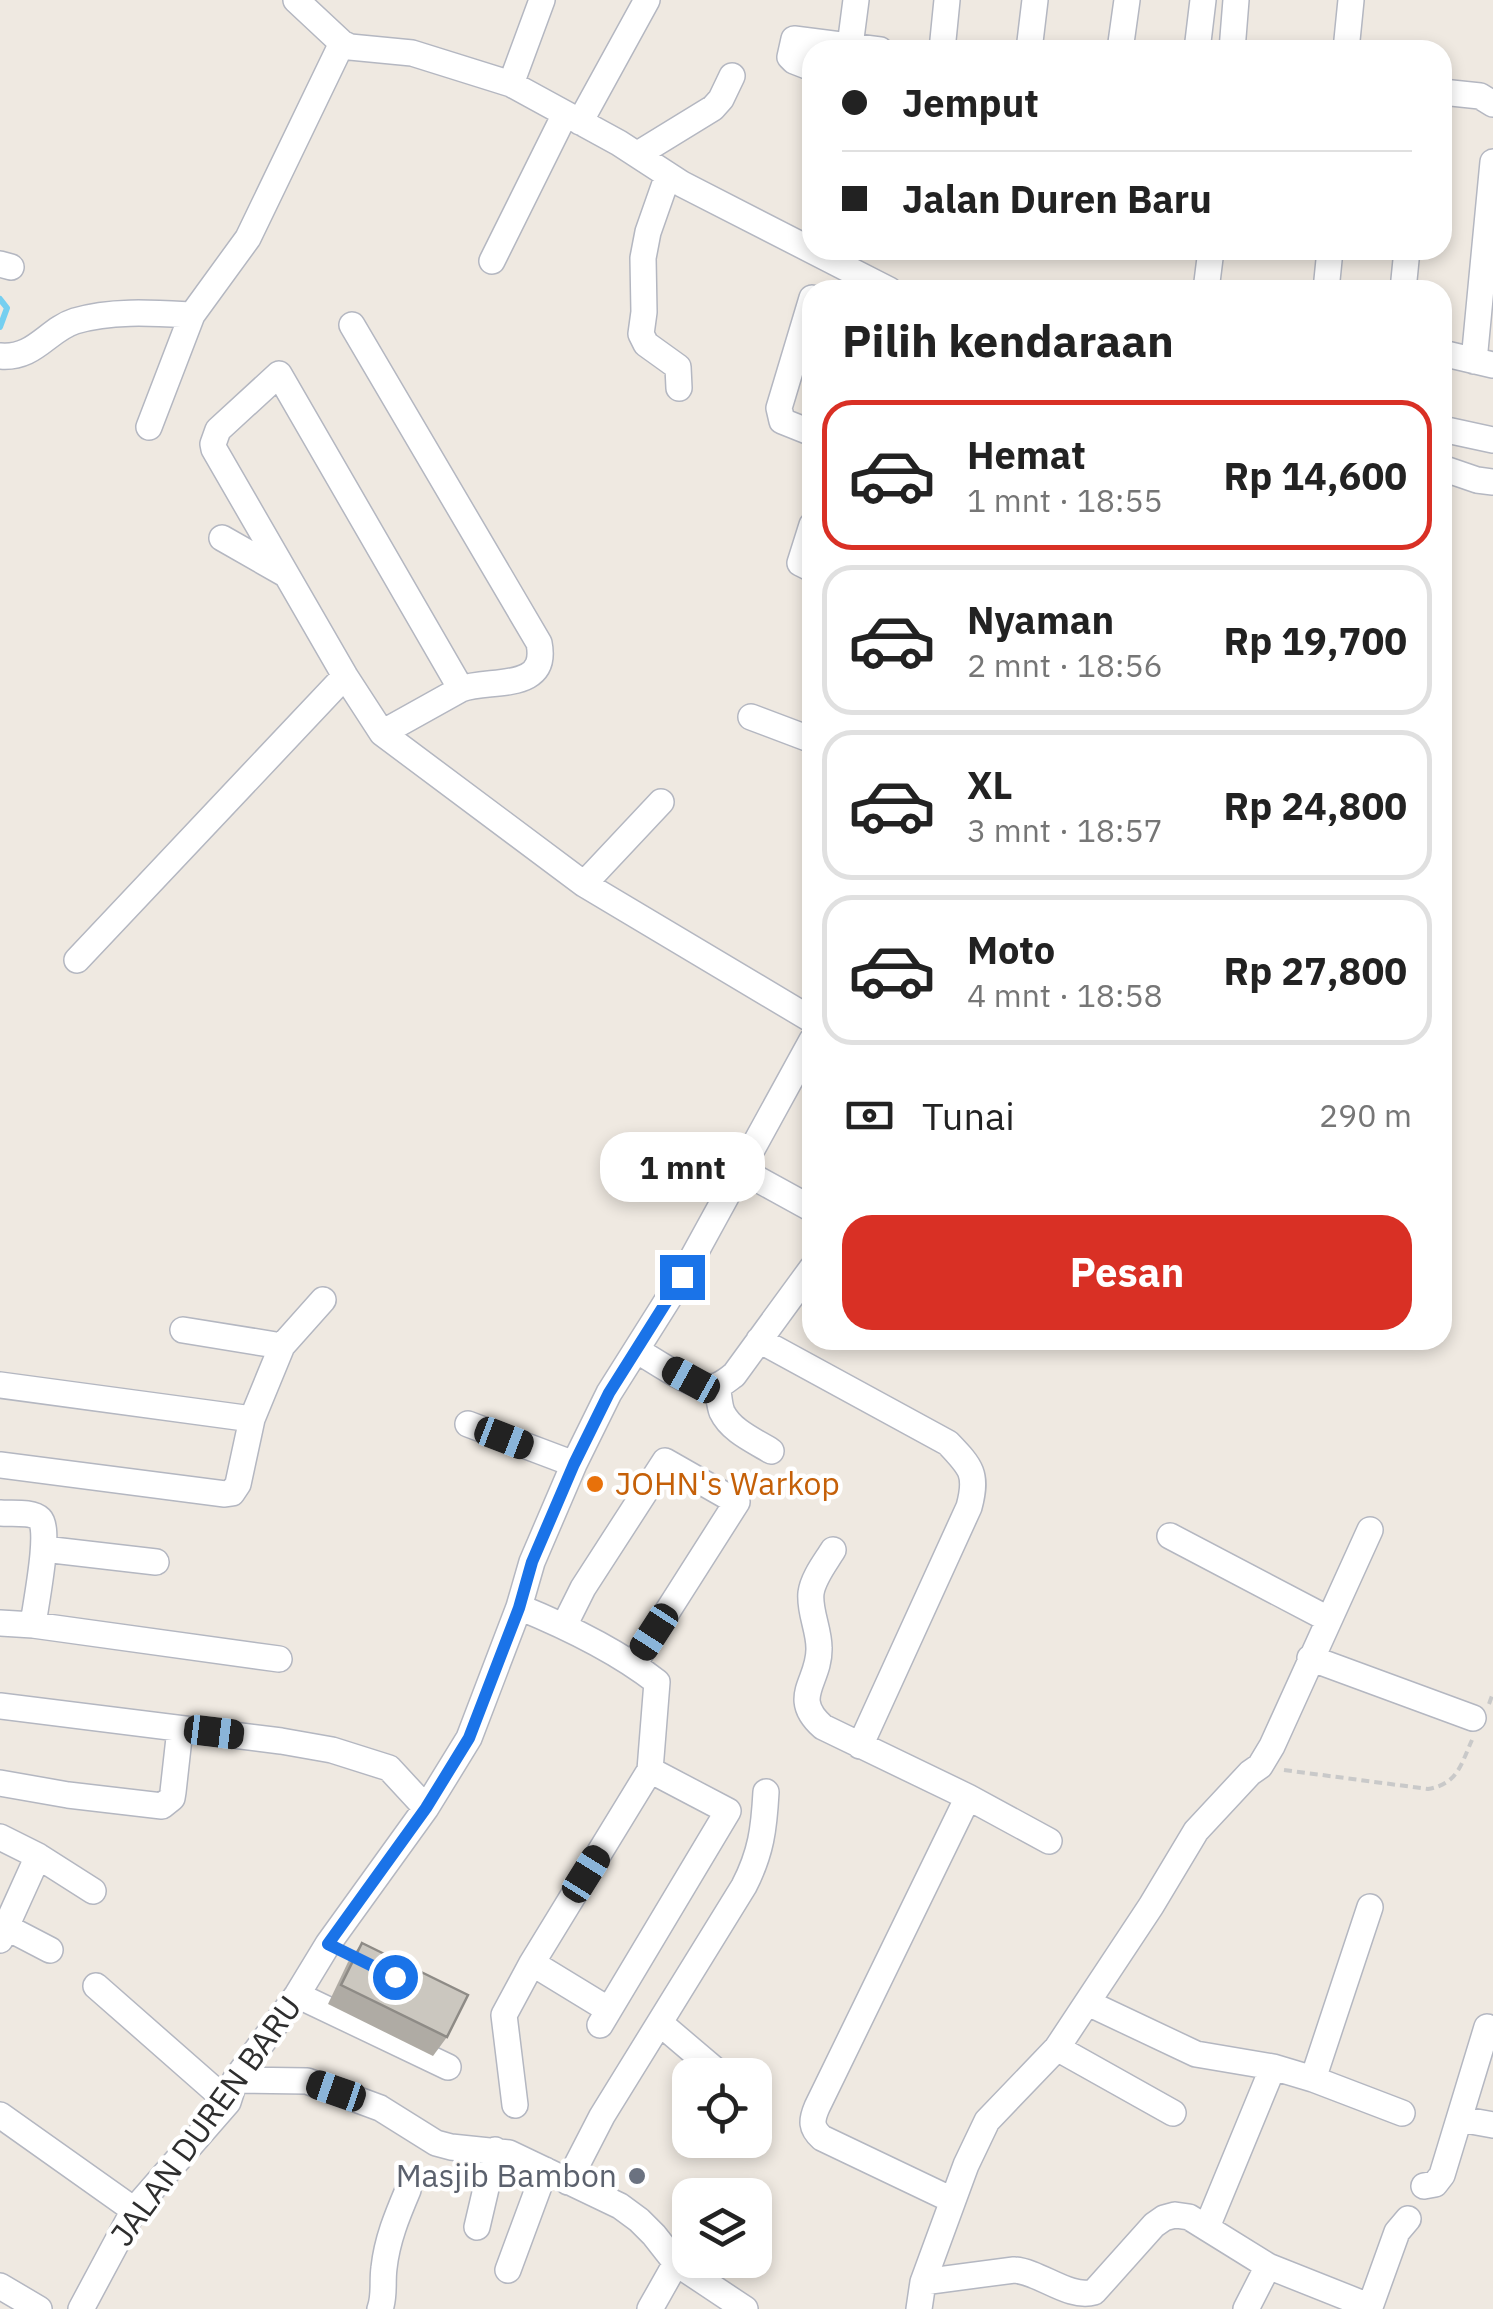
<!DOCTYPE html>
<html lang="id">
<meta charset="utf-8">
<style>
:root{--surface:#fff;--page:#f6f6f6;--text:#222;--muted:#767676;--line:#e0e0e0;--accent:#d93025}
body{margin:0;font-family:"IBM Plex Sans",sans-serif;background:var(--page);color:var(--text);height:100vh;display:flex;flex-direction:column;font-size:38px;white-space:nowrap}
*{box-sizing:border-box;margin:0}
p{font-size:32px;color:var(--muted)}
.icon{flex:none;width:55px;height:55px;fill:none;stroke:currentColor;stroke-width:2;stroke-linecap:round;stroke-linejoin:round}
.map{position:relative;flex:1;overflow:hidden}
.sheet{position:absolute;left:802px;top:280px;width:650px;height:1070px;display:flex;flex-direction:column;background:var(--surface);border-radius:30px;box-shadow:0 5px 15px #0003}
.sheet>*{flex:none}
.top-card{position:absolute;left:802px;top:40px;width:650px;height:220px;border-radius:30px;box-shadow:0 5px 15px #0003;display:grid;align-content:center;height:220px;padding:0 40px;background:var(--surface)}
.fabs{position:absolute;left:672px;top:2058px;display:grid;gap:20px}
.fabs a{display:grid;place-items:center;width:100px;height:100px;border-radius:20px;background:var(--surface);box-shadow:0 5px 15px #0003;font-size:50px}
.end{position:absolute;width:45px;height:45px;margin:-22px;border:12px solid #1a73e8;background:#fff;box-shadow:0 0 0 5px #fff}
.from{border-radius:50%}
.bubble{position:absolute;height:70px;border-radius:30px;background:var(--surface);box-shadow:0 5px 15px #0003;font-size:32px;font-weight:700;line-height:70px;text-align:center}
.car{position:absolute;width:30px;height:60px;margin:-30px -15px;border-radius:12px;box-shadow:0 0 8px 2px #0007;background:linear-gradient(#222 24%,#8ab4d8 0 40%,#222 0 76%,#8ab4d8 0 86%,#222 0)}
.top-card b{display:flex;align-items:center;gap:35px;height:95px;font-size:38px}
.top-card b+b{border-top:2px solid var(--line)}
.top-card i{width:25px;height:25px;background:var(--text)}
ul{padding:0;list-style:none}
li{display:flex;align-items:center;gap:30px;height:150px;margin:0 20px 15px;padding:0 20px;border:5px solid var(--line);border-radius:30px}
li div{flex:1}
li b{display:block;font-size:38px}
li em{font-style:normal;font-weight:700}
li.selected{border-color:var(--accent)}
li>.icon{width:90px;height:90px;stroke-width:1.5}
h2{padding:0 40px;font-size:45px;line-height:120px}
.pay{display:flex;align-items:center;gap:25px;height:110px;padding:0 40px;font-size:38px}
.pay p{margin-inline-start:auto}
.primary-button{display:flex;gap:20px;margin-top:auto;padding:20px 40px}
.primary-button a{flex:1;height:115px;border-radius:30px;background:var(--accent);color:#fff;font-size:40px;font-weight:700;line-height:115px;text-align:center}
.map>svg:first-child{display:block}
</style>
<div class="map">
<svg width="1493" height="2309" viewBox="0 0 1493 2309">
<rect width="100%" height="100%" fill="#efe9e1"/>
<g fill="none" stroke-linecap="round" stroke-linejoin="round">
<path stroke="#75cff0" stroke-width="6" d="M0 299 7 308 0 327"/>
<defs>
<path id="minor" d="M296 0 342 43
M850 46 856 0
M942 50 947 0
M1029 50 1035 0
M1120 50 1127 0
M1197 50 1203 0
M1232 50 1236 0
M1346 50 1351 0
M812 68 794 61 790 57 794 39 880 50
M511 84 542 0
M1442 92 1480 96 1493 104
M580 122 647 0
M638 154 713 108 721 99 732 76
M668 175 648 232 643 258 644 312 641 334 646 344 678 367 679 388
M492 261 565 114
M0 264 11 267
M1206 290 1211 250
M1326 290 1330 250
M1403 290 1407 250
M812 298 779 408 782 421 812 433
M352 325 539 643C549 693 489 678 461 689L382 733
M1442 353 1493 365
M0 356C35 359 47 330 75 321 112 310 154 313 192 315L248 238 342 43 350 47 412 53 511 84 619 143 682 184 889 290
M1474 361 1493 162
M149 427 192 315
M1442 429 1493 440
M1442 468 1477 480 1493 482
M812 525 800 563 812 569
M222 538 285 574
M461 689 279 374 218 430 213 444 214 449 345 676 382 733 584 884 812 1020
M751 717 812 740
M584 884 661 802
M77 960 345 676
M741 1170 812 1209
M183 1330 282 1346
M759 1340 948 1443C971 1467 978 1474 969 1507L860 1746
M636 1350C654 1360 692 1388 712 1387 721 1386 727 1380 734 1375L812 1268
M0 1385 252 1419 282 1346 323 1300
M717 1386C719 1394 719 1405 722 1412 731 1431 755 1441 771 1451
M468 1424 574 1464
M0 1465 225 1494 232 1493 238 1484 252 1419
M0 1513C11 1514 32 1511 40 1519 51 1530 35 1607 33 1625
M1170 1536 1328 1619
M44 1549 156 1562
M833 1550C825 1563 813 1578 811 1593 809 1611 819 1629 819 1648 820 1682 789 1697 823 1727L968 1797 1049 1841
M519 1607C568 1627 616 1650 657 1682L650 1770 728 1811 600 2025
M0 1623 33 1625 279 1659
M564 1626 583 1588 665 1461 737 1502 634 1664
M1310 1658 1473 1718
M0 1706 281 1741 332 1750 389 1768 426 1808
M0 1783 68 1795 162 1806 172 1798 173 1792 180 1729
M0 1837 38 1856 93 1891
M0 1924 50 1950
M0 1940 38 1856
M532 1963 609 2010
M96 1986 228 2102
M297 1995 448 2067
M1088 2003 1196 2054 1273 2067 1313 2079 1402 2113
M661 2024 721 2075
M1057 2048 1173 2113
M1313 2079 1370 1907
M235 2080 307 2081 380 2108 436 2143 451 2147 509 2153 620 2206 639 2220 654 2235 676 2263 745 2309
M515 2105 504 2015 532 1963 650 1770
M0 2115 134 2210
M1460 2119 1493 2125
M568 2182 602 2116 744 1886C761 1853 764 1829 766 1792
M1424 2186 1435 2184 1442 2175 1487 2027
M952 2200 822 2138C811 2128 811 2121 817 2107L968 1797
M477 2227 495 2150
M1207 2227 1273 2067
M508 2270 545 2170
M923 2282 966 2165 987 2121 1057 2048 1151 1906 1196 1831 1250 1773 1260 1766 1272 1746 1370 1530
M0 2286 39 2309
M1370 2307 1397 2232 1408 2219
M81 2309 134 2210 228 2102 235 2080 297 1995 328 1944 426 1808 469 1738 519 1607 532 1562 574 1464 609 1393 682 1277 812 1040
M380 2309C385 2296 382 2282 384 2268 387 2240 397 2216 408 2190
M650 2309 676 2263
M919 2309 923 2282 1014 2270C1041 2272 1068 2299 1094 2292L1154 2225 1164 2218 1175 2215 1189 2217 1268 2266 1361 2303
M1246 2309 1268 2266"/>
</defs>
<use href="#minor" stroke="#b4b7c1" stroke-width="28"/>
<path stroke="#c9c9c9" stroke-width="4" stroke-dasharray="8 5" stroke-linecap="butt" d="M1489 1704 1493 1693
M1284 1770 1428 1789C1458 1784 1461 1764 1472 1740"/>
<use href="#minor" stroke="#fff" stroke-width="25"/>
</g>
<path fill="#afaba4" d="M362 1943 447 2037 433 2056 328 2004 348 1962Z"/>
<path fill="#cbc7bf" stroke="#8e8b86" stroke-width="2.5" d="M362 1943 468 1995 447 2037 341 1985Z"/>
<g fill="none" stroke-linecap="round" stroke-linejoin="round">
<path stroke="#1a73e8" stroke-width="12" d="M395 1977 328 1944 426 1808 469 1738 519 1608 532 1562 574 1464 609 1393 682 1277"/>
</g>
<circle fill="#e8710a" stroke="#fff" stroke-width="4" cx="595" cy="1484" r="10"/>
<circle fill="#6b7280" stroke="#fff" stroke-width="4" cx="637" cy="2176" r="10"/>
<g text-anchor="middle" stroke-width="9" stroke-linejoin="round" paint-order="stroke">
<g font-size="32" fill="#c56008" stroke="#fff" text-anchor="start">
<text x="615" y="1495">JOHN's Warkop</text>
</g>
<g font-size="32" fill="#2e2e2e" stroke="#fff">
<text transform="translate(206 2121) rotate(-54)" y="11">JALAN DUREN BARU</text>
</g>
<g font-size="32" fill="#5b616d" stroke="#fff" text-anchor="end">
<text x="617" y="2187">Masjib Bambon</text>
</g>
</g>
</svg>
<div class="fabs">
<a><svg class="icon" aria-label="locate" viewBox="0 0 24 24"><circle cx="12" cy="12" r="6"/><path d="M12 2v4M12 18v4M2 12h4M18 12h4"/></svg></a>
<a><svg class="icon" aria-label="layers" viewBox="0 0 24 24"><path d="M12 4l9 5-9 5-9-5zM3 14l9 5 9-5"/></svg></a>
</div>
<i class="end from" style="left:395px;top:1977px"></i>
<i class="end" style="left:682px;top:1277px"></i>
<div class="bubble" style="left:600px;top:1132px;width:165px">1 mnt</div>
<i class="car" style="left:691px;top:1380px;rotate:299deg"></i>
<i class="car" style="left:504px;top:1438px;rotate:111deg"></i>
<i class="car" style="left:654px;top:1632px;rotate:213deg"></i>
<i class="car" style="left:214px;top:1732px;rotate:97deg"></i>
<i class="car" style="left:586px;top:1874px;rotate:32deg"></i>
<i class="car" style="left:336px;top:2091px;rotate:289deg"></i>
<div class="top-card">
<b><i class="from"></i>Jemput</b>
<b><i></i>Jalan Duren Baru</b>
</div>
<section class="sheet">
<h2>Pilih kendaraan</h2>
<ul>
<li class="selected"><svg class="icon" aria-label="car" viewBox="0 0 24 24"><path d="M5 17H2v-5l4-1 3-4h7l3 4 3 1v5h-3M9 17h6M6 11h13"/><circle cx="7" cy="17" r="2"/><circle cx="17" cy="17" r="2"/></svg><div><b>Hemat</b><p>1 mnt · 18:55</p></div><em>Rp 14,600</em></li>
<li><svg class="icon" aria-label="car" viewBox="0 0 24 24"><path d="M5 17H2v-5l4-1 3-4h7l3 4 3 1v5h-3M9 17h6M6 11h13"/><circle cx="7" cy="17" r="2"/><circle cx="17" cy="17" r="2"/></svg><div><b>Nyaman</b><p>2 mnt · 18:56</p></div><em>Rp 19,700</em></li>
<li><svg class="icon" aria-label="car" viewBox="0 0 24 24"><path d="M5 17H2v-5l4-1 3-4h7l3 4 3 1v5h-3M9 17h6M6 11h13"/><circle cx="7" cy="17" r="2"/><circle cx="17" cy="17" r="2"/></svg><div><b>XL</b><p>3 mnt · 18:57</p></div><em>Rp 24,800</em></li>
<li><svg class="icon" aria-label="car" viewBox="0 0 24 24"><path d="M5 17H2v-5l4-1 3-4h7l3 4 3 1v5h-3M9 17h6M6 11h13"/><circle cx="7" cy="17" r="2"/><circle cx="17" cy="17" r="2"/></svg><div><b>Moto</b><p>4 mnt · 18:58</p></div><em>Rp 27,800</em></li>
</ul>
<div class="pay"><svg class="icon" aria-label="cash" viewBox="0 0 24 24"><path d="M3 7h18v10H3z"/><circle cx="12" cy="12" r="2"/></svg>Tunai<p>290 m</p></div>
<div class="primary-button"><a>Pesan</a></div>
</section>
</div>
